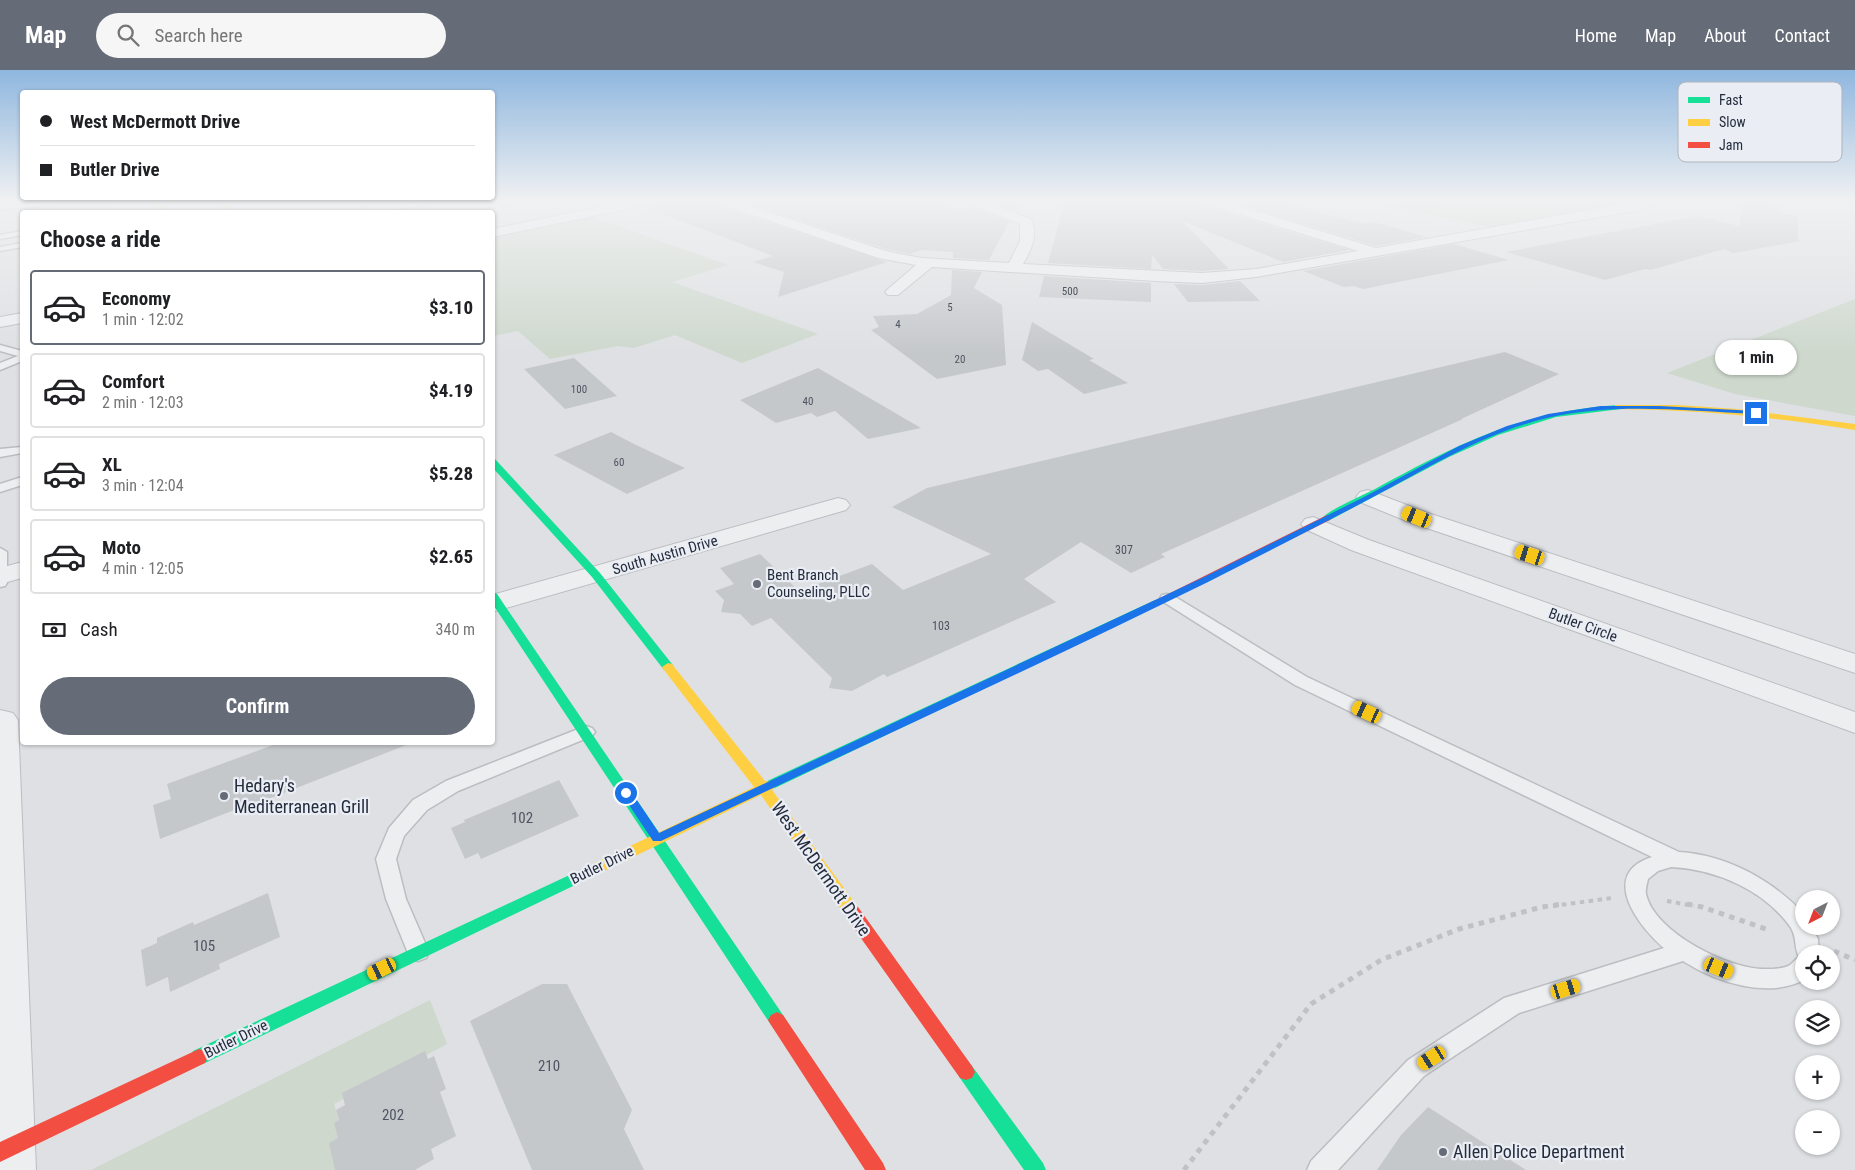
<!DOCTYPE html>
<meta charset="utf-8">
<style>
:root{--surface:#fff;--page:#f6f6f6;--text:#202124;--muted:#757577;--line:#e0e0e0;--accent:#656b77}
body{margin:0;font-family:"Roboto Condensed",sans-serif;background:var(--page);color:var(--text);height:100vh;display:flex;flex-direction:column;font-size:19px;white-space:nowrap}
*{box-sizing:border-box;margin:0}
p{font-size:16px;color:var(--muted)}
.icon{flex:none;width:28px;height:28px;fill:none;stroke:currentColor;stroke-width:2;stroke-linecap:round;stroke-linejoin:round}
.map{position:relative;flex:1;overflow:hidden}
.panel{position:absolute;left:20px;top:140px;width:475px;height:535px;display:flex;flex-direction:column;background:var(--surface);border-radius:5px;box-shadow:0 1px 4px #0004}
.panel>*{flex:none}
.guide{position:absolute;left:20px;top:20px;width:475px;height:110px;border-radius:5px;box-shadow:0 1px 4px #0004;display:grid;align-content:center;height:110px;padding:0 20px;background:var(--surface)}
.needle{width:32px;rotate:222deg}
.buttons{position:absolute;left:1795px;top:820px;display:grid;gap:10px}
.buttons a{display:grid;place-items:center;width:45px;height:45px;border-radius:50%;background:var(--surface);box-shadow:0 1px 4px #0004;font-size:25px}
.end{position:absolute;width:22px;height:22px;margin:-11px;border:6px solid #1a73e8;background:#fff;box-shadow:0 0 0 2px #fff}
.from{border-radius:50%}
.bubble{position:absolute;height:35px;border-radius:18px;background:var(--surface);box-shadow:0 1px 4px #0004;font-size:16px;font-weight:700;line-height:35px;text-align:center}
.car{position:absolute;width:15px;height:30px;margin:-15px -8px;border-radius:6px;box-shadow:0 0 4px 1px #0007;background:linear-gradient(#f5c518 24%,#345 0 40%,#f5c518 0 76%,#345 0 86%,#f5c518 0)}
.guide b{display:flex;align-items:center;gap:18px;height:48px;font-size:19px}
.guide b+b{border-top:1px solid var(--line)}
.guide i{width:12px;height:12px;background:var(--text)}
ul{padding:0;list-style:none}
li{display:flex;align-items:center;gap:15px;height:75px;margin:0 10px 8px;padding:0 10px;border:2px solid var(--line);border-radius:5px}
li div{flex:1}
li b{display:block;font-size:19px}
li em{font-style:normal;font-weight:700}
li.selected{border-color:var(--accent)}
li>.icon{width:45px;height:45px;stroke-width:1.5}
h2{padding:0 20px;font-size:22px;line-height:60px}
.pay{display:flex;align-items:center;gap:12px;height:55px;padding:0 20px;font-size:19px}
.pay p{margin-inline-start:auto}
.cta{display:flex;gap:10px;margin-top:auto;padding:10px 20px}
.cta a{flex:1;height:58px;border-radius:30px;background:var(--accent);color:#fff;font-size:20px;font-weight:700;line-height:58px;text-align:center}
header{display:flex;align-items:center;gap:30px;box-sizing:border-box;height:70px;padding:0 25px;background:var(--accent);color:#fff}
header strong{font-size:24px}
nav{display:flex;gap:28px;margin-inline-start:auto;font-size:18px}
.search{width:350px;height:45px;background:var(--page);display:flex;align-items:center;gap:12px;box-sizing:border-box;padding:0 18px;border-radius:28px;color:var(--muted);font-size:19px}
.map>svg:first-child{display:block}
</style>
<header>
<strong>Map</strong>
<div class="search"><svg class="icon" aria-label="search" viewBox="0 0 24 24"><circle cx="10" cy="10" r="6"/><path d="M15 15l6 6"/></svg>Search here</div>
<nav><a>Home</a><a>Map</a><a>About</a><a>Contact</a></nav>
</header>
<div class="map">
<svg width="1855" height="1100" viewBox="0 0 1855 1100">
<rect width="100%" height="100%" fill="#dee0e3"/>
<path fill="#ced8cd" d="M1355 130H1644L1638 133 1491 157Z
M590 146 728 195 672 212 818 264 742 293 675 265 634 278 618 276 550 289 518 261 493 266V167Z
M1855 229V346L1735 324 1667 303Z
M430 930 447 974 334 1034 353 1100H91Z"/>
<path fill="#c5c8cb" d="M659 130H713L716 135 887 192 778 227 784 202 753 192 773 186 644 137 652 136Z
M737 130H932L959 140 973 138 1009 152 989 190 953 188V182L922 180 910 184 886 179Z
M1019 130H1021L1015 141 996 134Z
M1065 130H1199L1202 135 1350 180 1283 192 1182 151 1229 199 1202 201 1163 199 1152 185 1151 199 1048 193Z
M1225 130H1274L1365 154 1374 152 1427 167 1376 176Z
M1744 131 1779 135V143L1798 146V170L1802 171 1733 183 1724 179 1651 200 1645 199 1605 210 1506 182 1692 147 1700 146 1739 156Z
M1454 174 1509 190 1363 219 1354 216 1344 217 1303 201Z
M952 200 982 202 974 218 1002 235 1006 295 937 309 871 260 879 257 873 246 917 244 951 225Z
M1044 206 1151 213V232L1039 227Z
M1240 211 1260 231 1188 232 1174 214 1202 215Z
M1032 252 1094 289 1089 290 1128 313 1084 324 1048 299 1038 301 1022 290Z
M1505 282 1559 304 1461 349H1463L1161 484 1165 487 1131 503 1081 472 1024 509 1056 532 887 607 884 604 852 621 829 618 832 608 771 548 752 556 740 544 721 542 724 530 715 521 734 514 720 498 760 484 799 521 872 494 903 520 991 484 892 437 927 418Z
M574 288 617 326 565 339 524 299Z
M818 298 921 358 868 369 835 341 817 347 811 343 776 353 740 330Z
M611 362 634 374 685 398 627 424 554 385Z
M281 672H409V674L258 733 257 731 160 769 153 735 171 729 167 714Z
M559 710 579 746 481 789 478 783 465 789 451 758 465 752 464 750Z
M268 823 280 867 219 894 220 899 170 922 168 907 146 917 141 880 157 873V868L193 852 194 855Z
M542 914H567L632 1040 624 1059 644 1100H532L470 951Z
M425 981 428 989 434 986 446 1019 440 1022 456 1066 431 1079 434 1089 415 1100H335L329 1073 338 1068 334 1053 339 1050 336 1040 345 1035 342 1023Z
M1428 1037 1526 1100H1377L1401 1065Z"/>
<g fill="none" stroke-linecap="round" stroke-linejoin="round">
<defs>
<path id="lane" d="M57 130H117L114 132 57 134 0 140V136Z
M22 161V165L0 169V165Z
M22 173V177L0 181V177Z
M0 275 22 281V291L0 300V293L18 286 0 281Z
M22 377V383L0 387V379Z
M22 407V415L0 422V414Z
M0 478 7 482V513L5 516 0 517Z
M1167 524 1172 525 1307 607 1679 782C1727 785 1772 810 1804 844V856H1811L1818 869 1819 884H1804V910C1767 929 1716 912 1683 891L1519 943 1424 1006 1338 1100H1307L1311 1091 1408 990 1504 928 1664 878C1639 857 1598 804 1652 787L1295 615 1162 531 1160 528 1162 525ZM1671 797C1715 799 1765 820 1791 858 1797 868 1794 878 1799 887 1795 889 1794 892 1790 895 1785 899 1771 899 1764 899 1728 899 1654 862 1646 824 1645 820 1647 814 1648 809L1658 801Z
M586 656 592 658 595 662 592 666 458 721 427 740 404 766 396 789 406 829 429 882 426 888 418 891 410 888 386 829 376 789 389 758 413 730 446 711Z"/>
<path id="street" d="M412 130H437L431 134 382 142H358L364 138Z
M634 130H657L651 134 492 167V159Z
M715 130H732L886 181 921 188 1009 193 1020 171V154L966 133 964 130H980L1031 149C1039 165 1031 180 1023 194L1202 203 1256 199 1358 181 1203 133 1201 130H1219L1376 178 1646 130H1661L1646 139 1256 207 1202 213 1156 211 932 197 898 225H888L885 222 888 219 916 195 878 188 717 133Z
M22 243V253L0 257V247Z
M1368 420 1425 442 1855 584V603L1409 452 1360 432 1356 427 1360 422Z
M838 428 846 430 850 435 846 440 492 542V525Z
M1313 447 1369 470 1855 642V663L1351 480 1305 459 1301 454 1305 449Z
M22 492V508L0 514V498Z
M0 640 13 643 18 650 36 1100H0Z"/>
</defs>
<use href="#lane" stroke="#bbbdc1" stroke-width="3"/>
<use href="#street" stroke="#bbbdc1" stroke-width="2"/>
<path stroke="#bfc1c7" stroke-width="1" stroke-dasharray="2 2" stroke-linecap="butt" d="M1366 130 1413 134 1492 130"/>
<path stroke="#bfc1c7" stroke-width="4" stroke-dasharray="4.5 4.5" stroke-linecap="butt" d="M1667 831 1694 836
M1553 836 1612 828"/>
<path stroke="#bfc1c7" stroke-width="5" stroke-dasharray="5.5 5.5" stroke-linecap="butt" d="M1687 834 1702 837 1769 860
M1834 881 1855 890
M1184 1100 1311 934 1381 890 1459 859 1542 837 1563 834"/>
<use href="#lane" fill="#edeef0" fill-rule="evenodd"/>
<use href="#street" fill="#edeef0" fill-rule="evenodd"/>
<path fill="#16e098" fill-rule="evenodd" d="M1618 335H1621V339L1556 347 1498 365 1449 387 1330 450 1327 451 1322 448C1332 438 1362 426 1375 419 1458 374 1522 341 1618 335Z
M492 388 495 389 600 503 672 594 674 597 672 600H664L592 507 492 397Z
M492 521 497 524 783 945 786 950 783 955 777 958 771 955 492 533Z
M1155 530 1159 531 1160 533 1159 535 775 718 770 720 765 718 763 715 765 712Z
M591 795 596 797 598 801 596 805 205 993 199 995 193 993 190 987 193 981Z
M966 994 972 996 1043 1093 1046 1100H1024L960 1008 957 1002 960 996Z"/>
<path fill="#ffcf43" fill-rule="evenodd" d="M144 130H150L174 142H168Z
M207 130H213L241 142H235Z
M1615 335H1677L1737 339 1855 354V360C1776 347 1698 340 1618 339H1615Z
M668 593 672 594 765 711 775 712 777 715 772 720 858 837 860 842 858 847 852 848 846 847 761 725 596 805 591 807 586 805 584 801 586 797 754 717 664 600 662 597Z"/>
<path fill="#f24e42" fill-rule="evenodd" d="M1327 445 1330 446 1332 448 1330 450 1159 535 1155 536 1150 533Z
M852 836 858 837 972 996 975 1002 972 1008 966 1010 960 1008 846 847 844 842 846 837Z
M777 942 783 945 883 1093 886 1100H865L771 955 768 950 771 945Z
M199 979 205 981 208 987 205 993 0 1092V1072Z"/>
</g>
<linearGradient id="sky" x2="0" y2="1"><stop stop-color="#8fb7df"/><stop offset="0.46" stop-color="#f0f1f2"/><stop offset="1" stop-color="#f0f1f2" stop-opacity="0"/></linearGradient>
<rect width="1855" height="284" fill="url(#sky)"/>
<path fill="#1a73e8" d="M1601 336H1659L1756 341 1759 343 1756 344C1687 341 1616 332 1547 348 1484 363 1430 397 1373 427 1319 456 1263 484 1208 512 1027 601 843 684 661 771H653L621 723 626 719 630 720 659 763 1202 508 1366 426 1459 376 1507 356 1548 344Z"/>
<g fill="#656b77" stroke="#eaeef4" stroke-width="2">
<circle cx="757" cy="514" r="5"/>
<circle cx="224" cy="726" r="5"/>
<circle cx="1443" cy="1082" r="5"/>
</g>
<g text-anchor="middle" stroke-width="4.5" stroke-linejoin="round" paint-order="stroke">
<g font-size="11" fill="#4e5462">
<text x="1070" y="225">500</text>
<text x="950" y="241">5</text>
<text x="898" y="258">4</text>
<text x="960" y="293">20</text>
<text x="579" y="323">100</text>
<text x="808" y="335">40</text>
<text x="619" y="396">60</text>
</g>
<g font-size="12" fill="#4e5462">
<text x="1124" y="484">307</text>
<text x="941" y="560">103</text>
</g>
<g font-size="15" fill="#242c3d" stroke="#eaeef4">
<text transform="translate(665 485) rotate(-16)" y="5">South Austin Drive</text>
<text transform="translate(1583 555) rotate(20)" y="5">Butler Circle</text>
<text transform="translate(602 795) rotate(-26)" y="5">Butler Drive</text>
<text transform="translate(236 969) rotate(-26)" y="5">Butler Drive</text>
</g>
<g font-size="15" fill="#242c3d" stroke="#eaeef4" text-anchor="start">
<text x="767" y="510">Bent Branch<tspan x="767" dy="17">Counseling, PLLC</tspan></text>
</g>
<g font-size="15" fill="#4e5462">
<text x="522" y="753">102</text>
<text x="204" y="881">105</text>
<text x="549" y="1001">210</text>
<text x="393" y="1050">202</text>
</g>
<g font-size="18" fill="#242c3d" stroke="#eaeef4" text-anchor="start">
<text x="234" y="722">Hedary's<tspan x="234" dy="21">Mediterranean Grill</tspan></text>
<text x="1453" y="1088">Allen Police Department</text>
</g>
<g font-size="18" fill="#242c3d" stroke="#eaeef4">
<text transform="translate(821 799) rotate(55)" y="6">West McDermott Drive</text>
</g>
</g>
<rect x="1678" y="12" width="164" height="80" rx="8" fill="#eaeef4" stroke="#afb4bd" stroke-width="1"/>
<rect x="1688" y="27" width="22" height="6" fill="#16e098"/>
<rect x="1688" y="49" width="22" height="7" fill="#ffcf43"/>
<rect x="1688" y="72" width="22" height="6" fill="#f24e42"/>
<g font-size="14" fill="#242c3d">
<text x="1719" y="35">Fast</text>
<text x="1719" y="57">Slow</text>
<text x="1719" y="80">Jam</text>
</g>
</svg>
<div class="buttons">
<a><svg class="needle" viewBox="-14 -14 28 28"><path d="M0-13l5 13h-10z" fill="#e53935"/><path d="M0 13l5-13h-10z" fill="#757577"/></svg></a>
<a><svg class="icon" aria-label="locate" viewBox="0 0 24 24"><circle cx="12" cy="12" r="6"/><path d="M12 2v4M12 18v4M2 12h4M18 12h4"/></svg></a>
<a><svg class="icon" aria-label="layers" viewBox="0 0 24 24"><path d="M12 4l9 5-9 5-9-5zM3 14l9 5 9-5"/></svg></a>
<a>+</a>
<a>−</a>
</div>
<i class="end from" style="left:626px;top:723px"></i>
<i class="end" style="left:1756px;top:343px"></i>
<div class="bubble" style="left:1715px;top:270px;width:82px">1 min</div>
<i class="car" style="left:1417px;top:447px;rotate:292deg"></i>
<i class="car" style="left:1530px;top:485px;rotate:288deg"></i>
<i class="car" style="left:1367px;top:642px;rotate:295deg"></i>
<i class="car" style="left:1719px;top:898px;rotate:112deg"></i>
<i class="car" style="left:382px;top:899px;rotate:244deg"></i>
<i class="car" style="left:1566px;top:919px;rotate:73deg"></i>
<i class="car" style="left:1432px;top:988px;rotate:237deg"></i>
<div class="guide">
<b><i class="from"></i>West McDermott Drive</b>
<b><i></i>Butler Drive</b>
</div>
<section class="panel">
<h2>Choose a ride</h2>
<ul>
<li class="selected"><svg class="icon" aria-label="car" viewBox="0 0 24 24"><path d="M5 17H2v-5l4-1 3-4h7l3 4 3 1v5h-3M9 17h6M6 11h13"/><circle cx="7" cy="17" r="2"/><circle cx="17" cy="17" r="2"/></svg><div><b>Economy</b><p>1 min · 12:02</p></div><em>$3.10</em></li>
<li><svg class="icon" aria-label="car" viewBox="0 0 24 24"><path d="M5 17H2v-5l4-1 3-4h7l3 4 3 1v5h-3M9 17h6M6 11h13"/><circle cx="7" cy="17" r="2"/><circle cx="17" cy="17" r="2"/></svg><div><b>Comfort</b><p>2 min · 12:03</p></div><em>$4.19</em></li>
<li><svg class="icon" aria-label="car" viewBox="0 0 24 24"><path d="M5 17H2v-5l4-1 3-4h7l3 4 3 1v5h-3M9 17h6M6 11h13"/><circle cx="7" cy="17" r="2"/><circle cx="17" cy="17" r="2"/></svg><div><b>XL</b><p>3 min · 12:04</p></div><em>$5.28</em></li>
<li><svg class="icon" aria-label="car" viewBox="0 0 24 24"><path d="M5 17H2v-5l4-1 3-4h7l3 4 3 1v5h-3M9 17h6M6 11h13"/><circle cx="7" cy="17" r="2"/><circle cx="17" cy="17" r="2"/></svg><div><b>Moto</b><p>4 min · 12:05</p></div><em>$2.65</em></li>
</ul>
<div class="pay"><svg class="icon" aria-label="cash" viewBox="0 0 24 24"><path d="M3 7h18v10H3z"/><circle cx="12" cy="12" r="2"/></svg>Cash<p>340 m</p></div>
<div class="cta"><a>Confirm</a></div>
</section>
</div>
